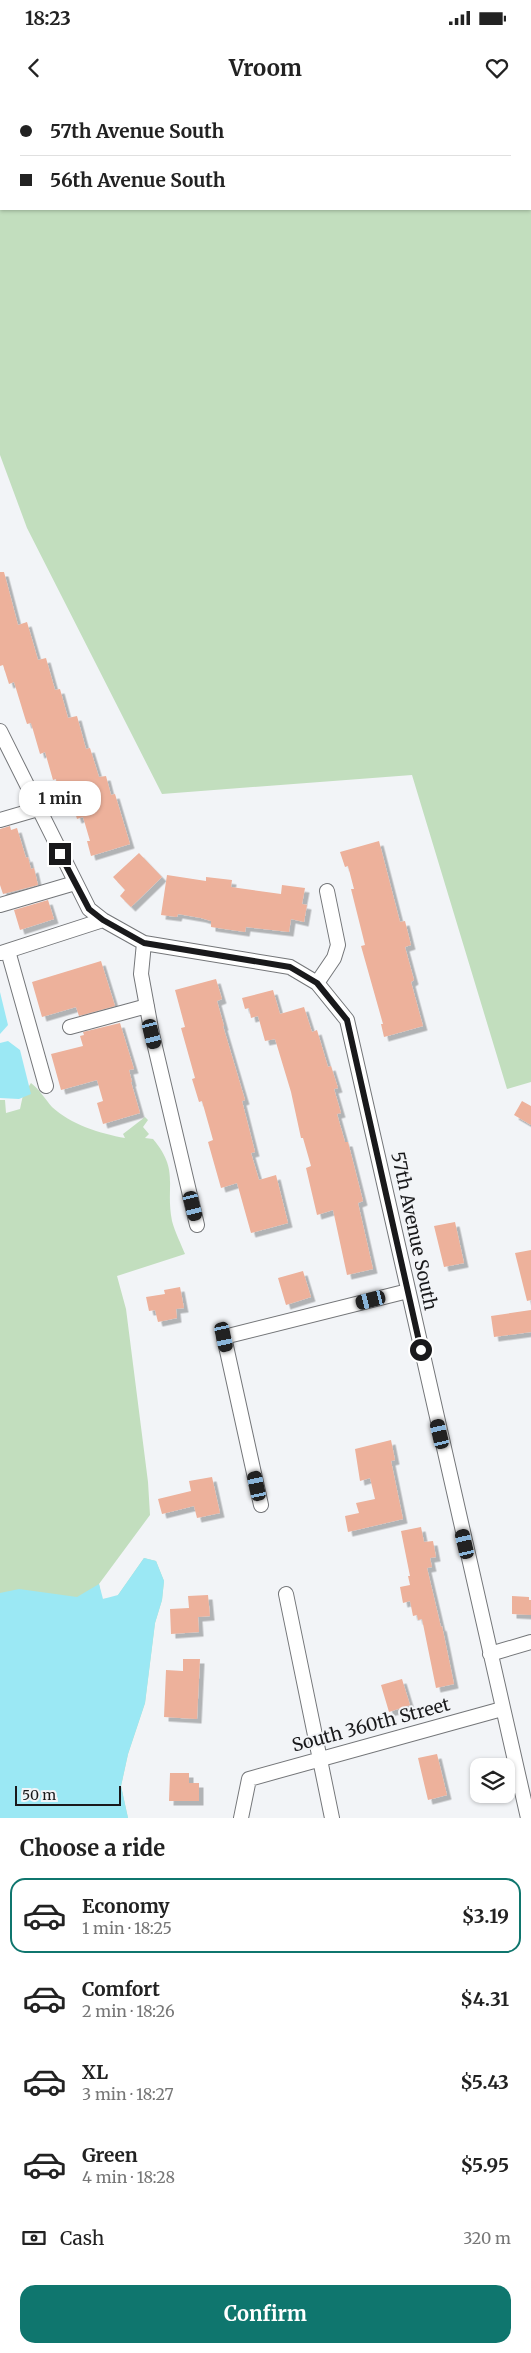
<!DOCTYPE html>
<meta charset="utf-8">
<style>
:root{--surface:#fff;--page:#f6f6f6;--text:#222;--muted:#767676;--line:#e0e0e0;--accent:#0f766e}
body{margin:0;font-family:Merriweather,serif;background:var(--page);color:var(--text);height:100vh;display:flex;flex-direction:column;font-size:19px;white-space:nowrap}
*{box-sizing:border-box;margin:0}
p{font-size:16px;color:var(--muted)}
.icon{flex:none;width:28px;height:28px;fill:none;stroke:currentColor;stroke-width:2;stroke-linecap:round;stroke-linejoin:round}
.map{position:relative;height:1718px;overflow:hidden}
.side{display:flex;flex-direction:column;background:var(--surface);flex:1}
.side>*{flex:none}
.guide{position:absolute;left:0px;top:0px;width:531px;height:110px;box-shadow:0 1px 4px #0004;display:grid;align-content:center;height:110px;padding:0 20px;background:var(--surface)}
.fabs{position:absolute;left:470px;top:1658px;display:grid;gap:10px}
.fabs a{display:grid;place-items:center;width:45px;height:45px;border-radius:10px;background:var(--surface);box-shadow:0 1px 4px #0004;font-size:25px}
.scale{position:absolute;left:15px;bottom:12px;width:106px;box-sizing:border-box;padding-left:5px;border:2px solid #19191b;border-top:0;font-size:14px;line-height:18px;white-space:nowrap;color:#19191b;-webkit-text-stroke:4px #f2f4f7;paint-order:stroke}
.end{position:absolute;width:22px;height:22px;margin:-11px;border:6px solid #19191b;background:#fff;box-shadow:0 0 0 2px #fff}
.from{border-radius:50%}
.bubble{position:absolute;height:35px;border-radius:15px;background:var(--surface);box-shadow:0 1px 4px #0004;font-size:16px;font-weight:700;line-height:35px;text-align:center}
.car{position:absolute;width:15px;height:30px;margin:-15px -8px;border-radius:6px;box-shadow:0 0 4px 1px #0007;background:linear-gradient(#222 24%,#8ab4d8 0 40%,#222 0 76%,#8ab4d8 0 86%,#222 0)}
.guide b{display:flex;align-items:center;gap:18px;height:48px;font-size:19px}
.guide b+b{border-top:1px solid var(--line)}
.guide i{width:12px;height:12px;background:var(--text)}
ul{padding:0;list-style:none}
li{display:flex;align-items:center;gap:15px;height:75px;margin:0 10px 8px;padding:0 10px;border:2px solid transparent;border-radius:15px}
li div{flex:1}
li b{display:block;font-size:19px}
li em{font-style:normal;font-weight:700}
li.active{border-color:var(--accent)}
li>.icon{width:45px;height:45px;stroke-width:1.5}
h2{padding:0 20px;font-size:22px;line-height:60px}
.pay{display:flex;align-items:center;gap:12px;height:55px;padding:0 20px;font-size:19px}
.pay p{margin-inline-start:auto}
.primary-button{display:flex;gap:10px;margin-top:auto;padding:10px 20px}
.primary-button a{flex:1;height:58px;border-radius:15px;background:var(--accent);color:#fff;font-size:20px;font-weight:700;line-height:58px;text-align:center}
.status{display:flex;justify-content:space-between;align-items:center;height:35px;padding:0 25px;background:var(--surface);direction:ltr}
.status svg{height:14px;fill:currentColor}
header{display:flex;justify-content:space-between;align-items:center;height:65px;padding:0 20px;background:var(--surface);font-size:22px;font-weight:700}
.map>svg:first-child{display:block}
</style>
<div class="status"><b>18:23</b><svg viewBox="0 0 49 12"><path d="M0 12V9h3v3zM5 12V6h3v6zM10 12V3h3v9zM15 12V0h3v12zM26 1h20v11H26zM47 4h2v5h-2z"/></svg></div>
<header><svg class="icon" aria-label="back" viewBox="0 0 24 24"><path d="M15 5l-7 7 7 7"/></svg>Vroom<svg class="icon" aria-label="heart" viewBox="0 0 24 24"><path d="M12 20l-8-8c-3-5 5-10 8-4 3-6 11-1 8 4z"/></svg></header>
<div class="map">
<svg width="531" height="1718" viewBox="0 0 531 1718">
<defs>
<filter id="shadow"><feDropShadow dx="4.5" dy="4.5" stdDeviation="0" flood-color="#0004"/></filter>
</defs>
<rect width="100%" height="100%" fill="#f2f4f7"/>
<path fill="#c2debe" d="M98 0H531V982L507 989 412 675 162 694 27 428 0 355V51L1 109H530V1H96Z
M31 983C40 990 45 999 52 1007 70 1024 101 1034 125 1038L123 1034 145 1017 148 1020 143 1027 149 1034 145 1038 153 1039C180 1071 165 1085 172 1121 175 1132 181 1144 185 1154L117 1176 126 1209 148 1382 150 1415 99 1484 102 1499 116 1498 144 1458 156 1461 164 1481 162 1500 155 1523 145 1603 128 1654 121 1686 128 1718H0V1000H5L6 1013 20 1009 23 995Z"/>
<path fill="#9be8f4" d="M0 892 8 925 0 934Z
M8 941 20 950 31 994 19 999 0 998V943Z
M144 1458 156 1461 164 1481 162 1500 155 1523 145 1603 128 1654 121 1686 128 1718H0V1493L19 1489 77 1497 99 1484 103 1499 118 1495Z"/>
<path fill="#edb19b" filter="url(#shadow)" d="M0 472H4L18 525 27 522 38 560 46 558 55 590 60 589 68 618 77 616 86 649 90 648 99 677 106 676 111 695 115 694 130 744 91 756 87 741H90L83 717 77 719 66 682 57 685 56 679 53 680 45 652 40 654 31 623 27 624 25 618 14 582 9 584 3 565 0 566Z
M10 726 11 730 17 728 26 758 28 757 31 769 34 768 38 785 3 794 0 785V729Z
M379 741 400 822 405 821 411 845 405 847 414 880 411 882 423 926 384 937 381 924H383L361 846 365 845 351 789H354L348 766 345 767 340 752Z
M139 753 162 777 131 807 120 796 125 790 113 777Z
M167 775 206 781V777L232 780 231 787 281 794 282 785 305 788 302 804 307 805 304 822 291 819 289 832 246 827 245 832 211 827V821L201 818 178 814 177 817 161 815Z
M48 800 54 819 20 830 14 810Z
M101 861 115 906 79 916 76 907 42 917 32 882Z
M216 879 222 899 217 901 224 926H223L245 1000 242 1001 255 1052 251 1053 259 1080 276 1075 288 1123 251 1133 237 1083 221 1088 208 1042 213 1040 202 1001 199 1002 192 979 195 978 181 928 185 927 175 890Z
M273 890 280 914 304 907 312 932 317 930 328 967 331 966 338 988 334 989 341 1013 337 1014 345 1042H348L363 1101 358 1103 373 1169 347 1175 333 1110 317 1115 306 1068 311 1066 303 1038H301L291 992 275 939 265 941 258 916 251 918 249 908 245 909 242 898Z
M120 923 134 969 129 970 132 982H131L140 1013 103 1024 97 1003 103 1001 97 980 61 990 51 954 83 946 80 936 84 935 83 932Z
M522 1001 531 1006V1025L514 1015Z
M455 1122 464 1163 444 1167 434 1126Z
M531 1150V1200L527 1201 515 1153Z
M303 1171 311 1197 286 1205 278 1178Z
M180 1187 184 1208 176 1209 177 1218 158 1222 155 1210 149 1211 146 1197 165 1194 164 1190Z
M531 1210V1232L494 1237 491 1216Z
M391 1340 395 1360 391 1361 403 1419 348 1432 345 1416 359 1413 356 1403 375 1399 370 1378 360 1381 355 1349Z
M212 1377 220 1413 197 1418 194 1406 162 1414 158 1399 191 1391 189 1381Z
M421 1427 424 1442 433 1441 436 1457 430 1458 432 1467 427 1468 441 1527 442 1526 454 1584 436 1588 422 1519 418 1520 417 1515 413 1516 410 1501 403 1503 400 1487 410 1485 408 1476H410L401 1431Z
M208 1495 210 1516 198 1517 199 1532 171 1534 170 1509 189 1508 188 1496Z
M512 1496 529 1497V1500H531V1515L512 1514Z
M183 1559H200L197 1619 164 1617 166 1570 183 1571Z
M402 1579 410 1605 389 1612 381 1585Z
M437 1654 447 1695 428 1700 418 1658Z
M170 1673H189V1683H199V1701H169Z"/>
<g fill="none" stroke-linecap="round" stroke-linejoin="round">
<defs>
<path id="minor" d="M0 631 89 809 103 820 144 843 290 867 317 883 347 920 528 1718
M0 720 38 709
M0 805 75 783
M144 843 141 874 152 934 197 1125
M8 851 46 986
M1 853 103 820
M317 883 334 858 338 845 327 791
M70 927 147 906
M261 1405 224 1237 408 1191
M286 1494 332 1718
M490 1554 531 1542
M241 1718 249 1679 502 1609"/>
</defs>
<use href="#minor" stroke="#747679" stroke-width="16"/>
<use href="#minor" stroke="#fff" stroke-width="14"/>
</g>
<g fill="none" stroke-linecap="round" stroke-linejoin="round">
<path stroke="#19191b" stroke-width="6" d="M60 754 89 809 103 820 144 843 290 867 317 883 347 920 421 1250"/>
</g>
<g text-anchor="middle" stroke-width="4" stroke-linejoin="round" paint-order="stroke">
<g font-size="18" fill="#19191b" stroke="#f2f4f7">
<text transform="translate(414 1131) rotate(78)" y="6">57th Avenue South</text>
<text transform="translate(371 1625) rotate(-15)" y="6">South 360th Street</text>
</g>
</g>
</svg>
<div class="fabs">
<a><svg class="icon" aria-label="layers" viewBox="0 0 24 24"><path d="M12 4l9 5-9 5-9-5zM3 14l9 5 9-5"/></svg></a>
</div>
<div class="scale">50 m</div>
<i class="end from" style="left:421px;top:1250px"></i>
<i class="end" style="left:60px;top:754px"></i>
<div class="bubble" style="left:19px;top:681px;width:82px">1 min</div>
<i class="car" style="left:152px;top:934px;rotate:166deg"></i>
<i class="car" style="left:193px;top:1106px;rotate:166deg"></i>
<i class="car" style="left:371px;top:1200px;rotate:256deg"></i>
<i class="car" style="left:224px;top:1237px;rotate:168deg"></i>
<i class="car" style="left:440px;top:1334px;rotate:347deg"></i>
<i class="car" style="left:257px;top:1386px;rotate:348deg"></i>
<i class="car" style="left:465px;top:1444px;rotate:347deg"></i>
<div class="guide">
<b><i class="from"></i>57th Avenue South</b>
<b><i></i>56th Avenue South</b>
</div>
</div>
<section class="side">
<h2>Choose a ride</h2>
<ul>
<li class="active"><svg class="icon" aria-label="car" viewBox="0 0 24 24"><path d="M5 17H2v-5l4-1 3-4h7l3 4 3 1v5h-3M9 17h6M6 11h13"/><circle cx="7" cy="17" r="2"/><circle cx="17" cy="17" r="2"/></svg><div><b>Economy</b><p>1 min · 18:25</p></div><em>$3.19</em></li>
<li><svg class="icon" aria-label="car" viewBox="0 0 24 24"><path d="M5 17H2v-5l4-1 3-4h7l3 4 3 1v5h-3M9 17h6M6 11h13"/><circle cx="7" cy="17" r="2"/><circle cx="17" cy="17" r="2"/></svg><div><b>Comfort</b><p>2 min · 18:26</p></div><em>$4.31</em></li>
<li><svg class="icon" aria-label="car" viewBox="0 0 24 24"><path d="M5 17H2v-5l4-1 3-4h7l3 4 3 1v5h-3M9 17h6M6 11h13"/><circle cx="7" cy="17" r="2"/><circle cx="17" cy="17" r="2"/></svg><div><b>XL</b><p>3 min · 18:27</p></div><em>$5.43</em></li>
<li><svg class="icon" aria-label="car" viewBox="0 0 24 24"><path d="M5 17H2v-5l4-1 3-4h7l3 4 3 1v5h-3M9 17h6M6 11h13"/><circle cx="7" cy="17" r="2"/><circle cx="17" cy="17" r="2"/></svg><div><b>Green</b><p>4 min · 18:28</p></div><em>$5.95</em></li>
</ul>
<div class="pay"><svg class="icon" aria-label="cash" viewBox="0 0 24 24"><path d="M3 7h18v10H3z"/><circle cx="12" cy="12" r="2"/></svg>Cash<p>320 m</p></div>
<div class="primary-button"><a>Confirm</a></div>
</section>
